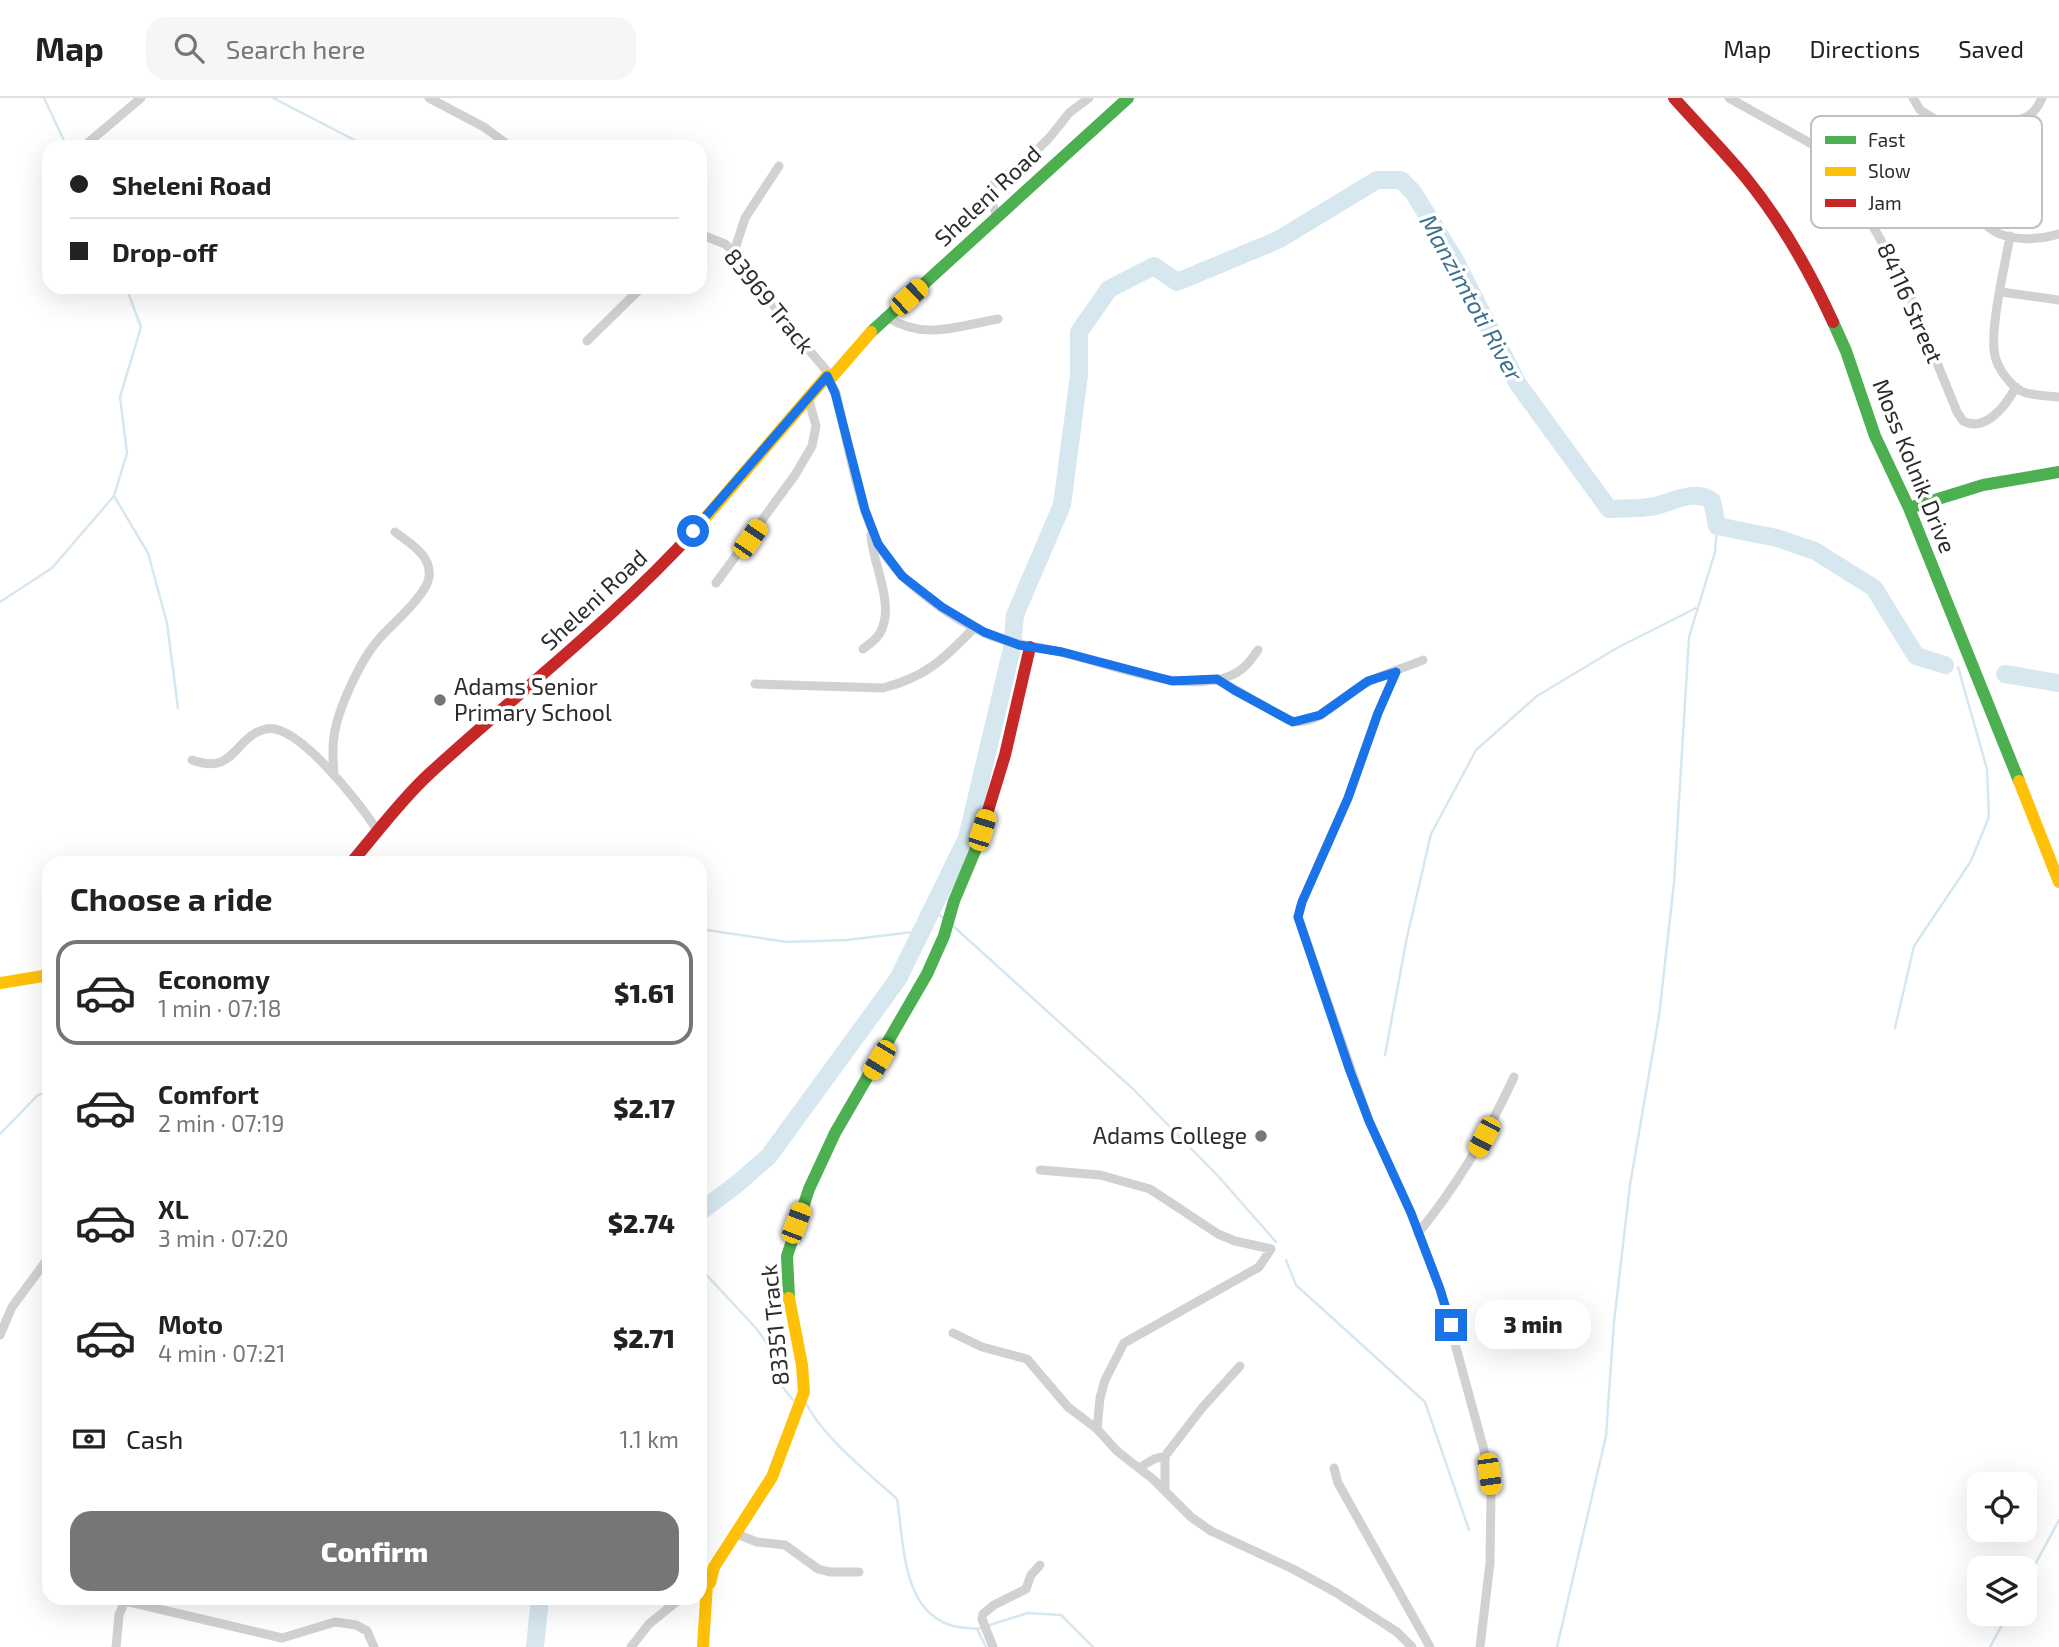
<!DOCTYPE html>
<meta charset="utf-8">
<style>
:root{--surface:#fff;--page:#f6f6f6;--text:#222;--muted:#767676;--line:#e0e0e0;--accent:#767676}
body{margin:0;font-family:"Exo 2",sans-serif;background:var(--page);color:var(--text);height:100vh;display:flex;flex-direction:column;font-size:26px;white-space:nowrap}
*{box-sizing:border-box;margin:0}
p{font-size:23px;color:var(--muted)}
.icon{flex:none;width:38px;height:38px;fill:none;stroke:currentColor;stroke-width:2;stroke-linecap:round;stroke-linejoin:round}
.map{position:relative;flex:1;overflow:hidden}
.drawer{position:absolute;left:42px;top:758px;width:665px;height:749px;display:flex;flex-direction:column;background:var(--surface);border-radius:21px;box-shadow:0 7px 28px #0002}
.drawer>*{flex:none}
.hud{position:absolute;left:42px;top:42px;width:665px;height:154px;border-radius:21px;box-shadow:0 7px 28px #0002;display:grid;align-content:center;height:154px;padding:0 28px;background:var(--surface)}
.controls{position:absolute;left:1967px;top:1374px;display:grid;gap:14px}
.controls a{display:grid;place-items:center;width:70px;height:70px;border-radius:14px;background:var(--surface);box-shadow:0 7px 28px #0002;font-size:35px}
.end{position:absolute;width:32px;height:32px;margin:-16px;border:9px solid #1a73e8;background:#fff;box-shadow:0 0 0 4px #fff}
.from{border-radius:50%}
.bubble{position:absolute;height:49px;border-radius:21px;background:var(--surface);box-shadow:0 7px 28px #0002;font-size:23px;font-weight:800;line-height:49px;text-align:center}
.car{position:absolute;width:21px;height:42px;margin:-21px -10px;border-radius:9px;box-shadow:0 0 5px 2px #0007;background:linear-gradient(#f5c518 24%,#345 0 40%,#f5c518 0 76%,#345 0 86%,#f5c518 0)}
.hud b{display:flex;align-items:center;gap:24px;height:66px;font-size:26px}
.hud b+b{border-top:2px solid var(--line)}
.hud i{width:18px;height:18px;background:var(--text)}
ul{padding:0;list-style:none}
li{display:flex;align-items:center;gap:21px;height:105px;margin:0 14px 10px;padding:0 14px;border:4px solid transparent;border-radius:21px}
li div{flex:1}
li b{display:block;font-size:26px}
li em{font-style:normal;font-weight:800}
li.on{border-color:var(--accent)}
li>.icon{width:63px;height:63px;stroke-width:1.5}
h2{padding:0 28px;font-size:32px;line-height:84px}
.pay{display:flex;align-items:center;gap:18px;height:77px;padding:0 28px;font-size:26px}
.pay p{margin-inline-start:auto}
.cta{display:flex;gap:14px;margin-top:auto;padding:14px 28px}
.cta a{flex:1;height:80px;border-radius:21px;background:var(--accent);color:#fff;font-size:28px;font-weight:800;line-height:80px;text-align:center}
header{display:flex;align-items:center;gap:42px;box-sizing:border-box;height:98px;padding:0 35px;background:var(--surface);border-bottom:2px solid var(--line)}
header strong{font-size:33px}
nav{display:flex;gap:38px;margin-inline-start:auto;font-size:24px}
.search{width:490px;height:63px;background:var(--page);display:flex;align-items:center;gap:18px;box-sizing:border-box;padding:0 24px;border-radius:21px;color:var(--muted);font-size:26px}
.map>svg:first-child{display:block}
</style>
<header>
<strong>Map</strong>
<div class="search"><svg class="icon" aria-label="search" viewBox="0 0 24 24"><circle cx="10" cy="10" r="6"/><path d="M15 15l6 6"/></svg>Search here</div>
<nav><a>Map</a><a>Directions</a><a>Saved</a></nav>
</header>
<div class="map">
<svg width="2059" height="1549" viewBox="0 0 2059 1549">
<rect width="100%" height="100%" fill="#fff"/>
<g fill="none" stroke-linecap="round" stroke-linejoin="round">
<path stroke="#d7e7f0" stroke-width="2.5" d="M44 0 67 49
M273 0 368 49
M114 398 148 455 167 525 178 610
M0 504 52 470 114 398 127 355 120 299 141 229 126 189
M932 810 943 820
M952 827 1133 991 1219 1079 1276 1144
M700 831 787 844 847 842 921 833
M1895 930 1914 848 1971 763 1989 719 1987 671 1958 569
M1385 957 1407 839 1431 736 1476 652 1537 598 1617 550 1696 510
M0 1036 37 998 49 992
M1286 1162 1296 1187 1425 1304 1469 1432
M700 1170 756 1230 766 1244 777 1282 793 1302
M806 1305C823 1339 868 1375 897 1401 904 1442 901 1511 950 1527 958 1530 969 1530 977 1531L986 1549
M2025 1485 2059 1422
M977 1531 1028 1515 1061 1517 1093 1549
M1557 1549 1606 1338 1614 1224 1630 1087 1659 918 1674 785 1689 539 1715 454 1717 428
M1990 1549 2008 1516"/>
<path stroke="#d7e7f0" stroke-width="18" d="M2005 576 2059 585
M700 1114 737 1086 769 1058 898 881 967 740 1012 550 1015 517 1062 407 1079 277V234L1109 191 1154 168 1177 184 1278 142 1377 82H1401L1413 94 1455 162 1518 286 1609 411C1622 410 1636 411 1649 409 1669 407 1693 389 1712 403L1717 428 1777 440 1815 453 1874 490 1916 558 1945 567
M535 1549 540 1500"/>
<path stroke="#d1d1d1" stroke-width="9" d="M429 0 484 29 511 49
M1729 0 1819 50 1842 74 1903 181 1957 314 1963 323C1986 335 2006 307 2016 289
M1913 0 1920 12 1973 44
M2042 0C2025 39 1997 10 1979 30 1969 40 1973 59 1974 71 1975 85 1974 101 1979 114 1989 146 2034 143 2059 136
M83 49 141 0
M47 88H49
M997 117 988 98 993 87 1028 61 1050 39 1069 15 1089 0
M700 136 725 146 734 154 792 232 832 279
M2010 138C2005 167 1989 233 1995 258 1998 271 2010 287 2021 293 2032 298 2047 298 2059 299
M734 154 745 120 779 68
M2001 194 2059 202
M887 219C925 243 957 228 998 221
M587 243 642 189
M827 278 836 295C847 342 860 424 888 461 909 490 952 520 984 535 1009 546 1035 548 1061 554 1108 565 1185 598 1232 577 1244 572 1251 562 1258 552
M716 485 795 377 812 348 816 328 808 299
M863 551C869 546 876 542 880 535 896 506 872 466 871 436
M1396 574 1378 615 1348 700 1302 804 1298 819 1369 1023 1411 1115 1440 1191 1484 1352 1491 1394 1490 1465 1480 1549
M1217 581 1288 622C1318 632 1343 596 1366 585 1384 575 1405 570 1423 562
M755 586 883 590C926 579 944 561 974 530
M192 662C236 678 233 639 266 631 298 624 361 708 378 733
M334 677C333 664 332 651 334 639 337 612 361 561 379 541 391 527 427 497 429 479 432 457 409 445 395 434
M1040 1072 1100 1077 1150 1091 1218 1136 1235 1143 1271 1151 1259 1169 1124 1245 1105 1282 1100 1300 1097 1331
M1418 1135C1458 1087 1488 1035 1514 979
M953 1235 982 1249 1027 1261 1068 1309 1097 1331 1117 1353 1154 1382 1191 1419 1211 1433 1293 1471 1335 1494 1397 1534 1412 1549
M0 1237 12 1209 49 1159
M1139 1370 1154 1361 1165 1358
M1334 1370 1338 1385 1430 1549
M1165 1392V1358L1202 1310 1240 1268
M736 1436 757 1444 785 1447 818 1471 830 1474H859
M125 1503 282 1540 335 1524 356 1527 367 1533 374 1549
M116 1549 119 1517 126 1500
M631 1549 649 1526 681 1500
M993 1549 982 1521 983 1516 994 1507 1026 1491 1031 1477 1040 1467"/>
<path stroke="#4caf50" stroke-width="12" d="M1833 224 1846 253 1875 338 1909 410 2019 683
M871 234 1128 0
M1909 410 1983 387 2059 374
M789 1200 787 1158 809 1091 835 1035 927 876 944 838 954 803 975 753 987 716"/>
<path stroke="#ffc107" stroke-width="12" d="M695 432 827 278 832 279 871 234
M2019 683 2059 784
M0 885 49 877
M703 1549 707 1486 710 1485 714 1469 772 1379 804 1294 802 1267 789 1200"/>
<path stroke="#c62828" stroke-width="12" d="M1674 0C1698 27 1724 53 1746 80 1781 123 1810 174 1833 224
M987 716 1005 657 1030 549
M351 765C376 736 400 703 428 677 517 595 613 522 695 432"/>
</g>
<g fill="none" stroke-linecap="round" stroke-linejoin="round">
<path stroke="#1a73e8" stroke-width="9" d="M693 433 827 278 835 295 865 412 878 446 902 478 942 509 984 534 1019 547 1062 554 1172 583 1217 581 1234 592 1293 624 1320 617 1368 583 1396 574 1378 615 1348 700 1302 804 1298 819 1350 973 1369 1023 1411 1115 1440 1191 1451 1227"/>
</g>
<g fill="#767676" stroke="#fff" stroke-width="2.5">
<circle cx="440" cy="602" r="7"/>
<circle cx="1261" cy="1038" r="7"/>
</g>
<g text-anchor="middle" stroke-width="7" stroke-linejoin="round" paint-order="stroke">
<g font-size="23" fill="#2c2c2c" stroke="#fff">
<text transform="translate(988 98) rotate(-43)" y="8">Sheleni Road</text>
<text transform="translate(769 203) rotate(51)" y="8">83969 Track</text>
<text transform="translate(1910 205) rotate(66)" y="8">84116 Street</text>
<text transform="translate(1914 368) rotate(68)" y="8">Moss Kolnik Drive</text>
<text transform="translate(594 502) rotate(-43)" y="8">Sheleni Road</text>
<text transform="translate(775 1227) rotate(-96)" y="8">83351 Track</text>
</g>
<g font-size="23" fill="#2c2c2c" stroke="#fff" text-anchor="start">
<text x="454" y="597">Adams Senior<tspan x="454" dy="26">Primary School</tspan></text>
<text x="1247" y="1046" text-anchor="end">Adams College</text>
</g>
<g font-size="24" font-style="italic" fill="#3c718c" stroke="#fff">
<text transform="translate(1471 200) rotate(61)" y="8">Manzimtoti River</text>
</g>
</g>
<rect x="1811" y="18" width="231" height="112" rx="10" fill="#fff" stroke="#c0c0c0" stroke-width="2"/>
<rect x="1825" y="38" width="31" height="8" fill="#4caf50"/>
<rect x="1825" y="69" width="31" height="9" fill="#ffc107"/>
<rect x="1825" y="101" width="31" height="8" fill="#c62828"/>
<g font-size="19" fill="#2c2c2c">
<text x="1868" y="49">Fast</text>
<text x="1868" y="80">Slow</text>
<text x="1868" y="112">Jam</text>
</g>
</svg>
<div class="controls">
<a><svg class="icon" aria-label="locate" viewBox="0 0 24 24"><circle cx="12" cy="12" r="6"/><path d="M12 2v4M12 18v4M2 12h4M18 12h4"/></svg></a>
<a><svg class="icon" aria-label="layers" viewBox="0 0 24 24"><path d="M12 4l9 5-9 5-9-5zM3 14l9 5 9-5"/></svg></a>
</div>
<i class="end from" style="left:693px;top:433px"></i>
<i class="end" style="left:1451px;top:1227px"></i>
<div class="bubble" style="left:1475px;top:1202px;width:116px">3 min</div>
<i class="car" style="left:909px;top:199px;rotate:47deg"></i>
<i class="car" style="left:750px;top:441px;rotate:34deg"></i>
<i class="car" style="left:982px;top:732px;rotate:17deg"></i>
<i class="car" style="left:879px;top:962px;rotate:211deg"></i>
<i class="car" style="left:1484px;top:1039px;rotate:208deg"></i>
<i class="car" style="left:796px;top:1125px;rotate:21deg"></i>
<i class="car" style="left:1489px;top:1376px;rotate:172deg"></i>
<div class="hud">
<b><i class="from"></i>Sheleni Road</b>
<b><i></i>Drop-off</b>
</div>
<section class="drawer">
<h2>Choose a ride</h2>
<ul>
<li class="on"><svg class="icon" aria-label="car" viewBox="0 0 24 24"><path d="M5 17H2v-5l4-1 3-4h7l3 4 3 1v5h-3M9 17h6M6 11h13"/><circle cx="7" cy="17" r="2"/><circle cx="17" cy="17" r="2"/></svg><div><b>Economy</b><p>1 min · 07:18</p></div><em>$1.61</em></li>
<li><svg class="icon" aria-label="car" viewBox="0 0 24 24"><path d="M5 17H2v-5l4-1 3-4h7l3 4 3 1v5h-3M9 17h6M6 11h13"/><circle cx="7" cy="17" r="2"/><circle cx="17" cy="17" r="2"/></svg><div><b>Comfort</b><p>2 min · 07:19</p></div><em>$2.17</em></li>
<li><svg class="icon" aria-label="car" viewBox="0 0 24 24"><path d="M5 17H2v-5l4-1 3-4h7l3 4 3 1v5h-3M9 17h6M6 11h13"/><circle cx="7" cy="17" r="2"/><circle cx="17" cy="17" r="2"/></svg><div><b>XL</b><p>3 min · 07:20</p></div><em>$2.74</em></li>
<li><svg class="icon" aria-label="car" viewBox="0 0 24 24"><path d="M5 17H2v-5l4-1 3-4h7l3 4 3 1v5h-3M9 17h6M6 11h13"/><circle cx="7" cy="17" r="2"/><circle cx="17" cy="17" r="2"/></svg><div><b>Moto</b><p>4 min · 07:21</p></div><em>$2.71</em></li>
</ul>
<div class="pay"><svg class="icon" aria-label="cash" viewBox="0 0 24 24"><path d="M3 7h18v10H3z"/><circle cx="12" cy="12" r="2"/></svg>Cash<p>1.1 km</p></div>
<div class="cta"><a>Confirm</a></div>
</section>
</div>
